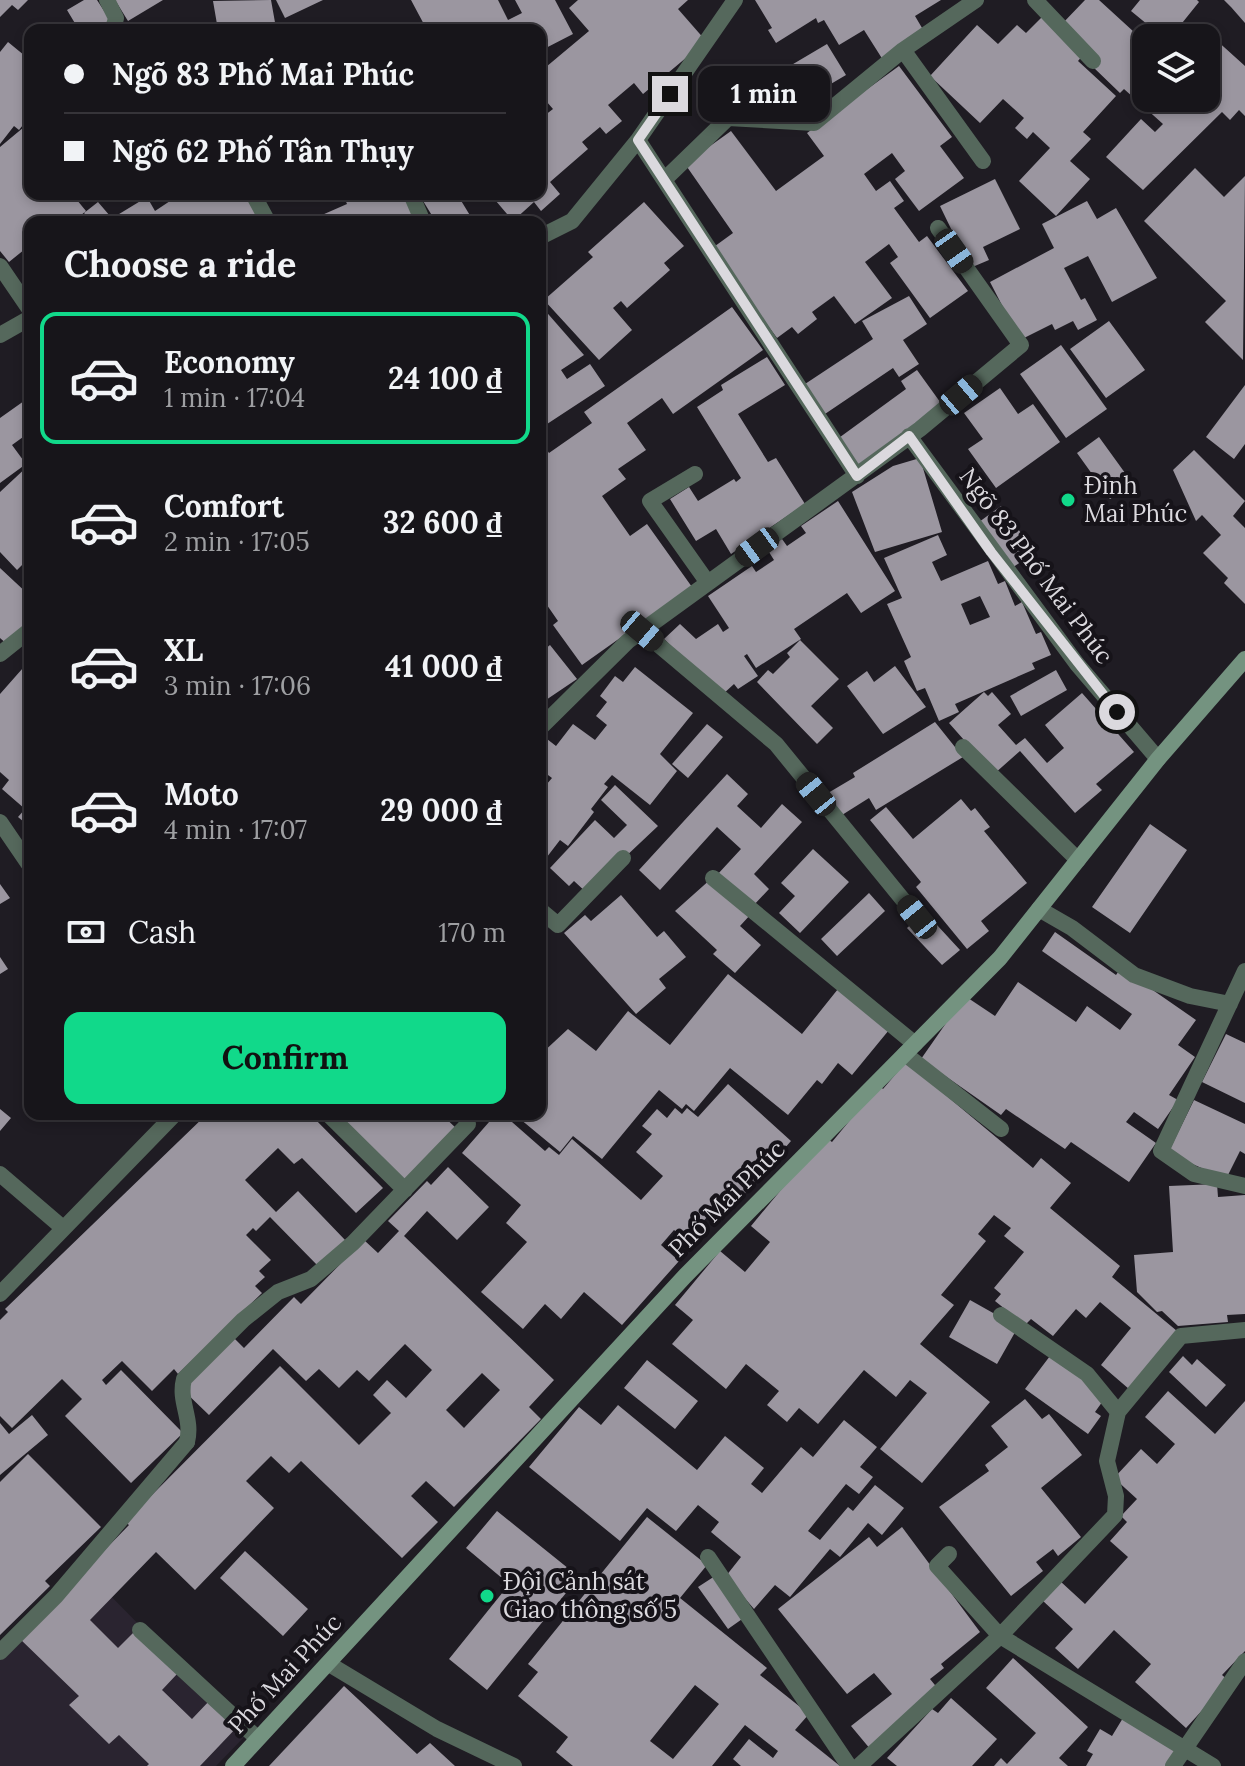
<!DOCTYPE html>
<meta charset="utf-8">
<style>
:root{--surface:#17151a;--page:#242227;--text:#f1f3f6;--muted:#9e9fa2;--line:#363439;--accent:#11d98a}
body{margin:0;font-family:Lora,serif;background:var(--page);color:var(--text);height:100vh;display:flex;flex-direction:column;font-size:30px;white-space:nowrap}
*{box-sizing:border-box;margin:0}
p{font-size:26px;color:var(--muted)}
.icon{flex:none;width:44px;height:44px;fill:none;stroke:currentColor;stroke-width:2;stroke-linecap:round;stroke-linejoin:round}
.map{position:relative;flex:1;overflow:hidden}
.drawer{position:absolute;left:24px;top:216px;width:522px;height:904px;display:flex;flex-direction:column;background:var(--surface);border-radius:16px;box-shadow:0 4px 12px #0003,0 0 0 2px var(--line)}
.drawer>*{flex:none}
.top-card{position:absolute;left:24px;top:24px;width:522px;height:176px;border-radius:16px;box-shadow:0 4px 12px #0003,0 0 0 2px var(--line);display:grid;align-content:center;height:176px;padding:0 40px;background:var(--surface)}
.controls{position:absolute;left:1132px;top:24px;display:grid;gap:16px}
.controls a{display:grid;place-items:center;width:88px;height:88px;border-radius:16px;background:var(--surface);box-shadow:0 4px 12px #0003,0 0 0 2px var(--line);font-size:40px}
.end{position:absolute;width:36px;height:36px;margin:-18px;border:10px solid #dbd9de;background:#111;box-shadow:0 0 0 4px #111}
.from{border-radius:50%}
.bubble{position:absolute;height:56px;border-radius:16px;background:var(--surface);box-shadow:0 4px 12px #0003,0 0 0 2px var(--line);font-size:26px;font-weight:700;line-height:56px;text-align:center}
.car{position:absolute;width:24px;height:48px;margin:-24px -12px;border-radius:10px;box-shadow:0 0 6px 2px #0007;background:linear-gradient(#222 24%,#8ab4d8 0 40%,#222 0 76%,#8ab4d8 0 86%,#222 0)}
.top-card b{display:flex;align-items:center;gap:28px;height:76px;font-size:30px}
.top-card b+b{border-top:2px solid var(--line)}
.top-card i{width:20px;height:20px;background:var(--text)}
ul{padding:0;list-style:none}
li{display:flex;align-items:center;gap:24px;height:132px;margin:0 16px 12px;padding:0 24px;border:4px solid transparent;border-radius:16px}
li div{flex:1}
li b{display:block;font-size:30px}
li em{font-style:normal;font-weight:700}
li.active{border-color:var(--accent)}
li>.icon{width:72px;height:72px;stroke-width:1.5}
h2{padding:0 40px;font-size:36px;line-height:96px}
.pay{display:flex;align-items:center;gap:20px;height:88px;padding:0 40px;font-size:30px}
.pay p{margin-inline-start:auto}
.action{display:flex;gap:16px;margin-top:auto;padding:16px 40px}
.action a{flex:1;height:92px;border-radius:16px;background:var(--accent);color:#111;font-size:32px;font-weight:700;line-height:92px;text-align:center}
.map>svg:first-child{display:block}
</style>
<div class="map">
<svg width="1245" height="1766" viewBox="0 0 1245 1766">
<rect width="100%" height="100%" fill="#1f1c23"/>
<path fill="#2a2430" d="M85 1570 247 1734 216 1766H0V1657Z"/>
<path fill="#9b96a0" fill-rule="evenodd" d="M0 0H28L18 10 12 5 0 17Z
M84 0H97L110 20 103 24 106 30H79L67 10Z
M115 0H163L128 21Z
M271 0 276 28 218 30 213 1Z
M276 0H323L285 18Z
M411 0H498L508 20 522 13 515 0H555L573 34 540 51V30H427Z
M578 0H688L678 9 706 41 643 94 634 83 608 105 622 121 606 134 600 127 582 142 588 149 550 182 560 194 541 211 534 202 513 221 490 194H540V119L553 109 540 94V72L589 31 569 8Z
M755 0H941L915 16 925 33 883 60 864 30 839 45 824 20 818 23 816 18 776 43 768 30 772 28Z
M1085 0H1099L1146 43V98H1206V38H1196L1204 29 1245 66V116L1239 110 1230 120 1222 112 1143 190 1106 157 1141 119 1155 132 1163 124 1124 89 1120 93 1092 66 1061 25Z
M1140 0H1197L1199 2 1170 38H1164L1131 11Z
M1224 0H1245V23L1231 7Z
M1042 17 1083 55 1078 61 1116 96 1083 132 1091 139 1070 161 1090 179 1056 216 1019 181 1050 148 1033 132 1027 139 1015 128 1024 118 1003 99 980 123 930 76 977 25 998 44 1017 25 1026 33Z
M171 23 174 30H154Z
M8 42 30 60V116L19 130 14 126 0 144V52Z
M827 44 846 75 802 101 783 70Z
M899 66 952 137 940 146 964 178 919 211 895 179 905 171 892 153 864 174 876 191 890 181 904 201 894 208 919 242 927 236 968 291 930 318 890 263 898 257 889 244 865 262 892 298 855 324 834 296 812 312 817 319 798 334 792 327 777 338 711 249 733 233 685 164 731 131 776 191 824 156 807 133Z
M30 122V194H72L86 211 73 222 60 219 30 222V245L9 262 0 251V147Z
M1195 168 1224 197 1245 176 1243 360 1205 322 1226 301 1144 221Z
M995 179 1020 229 983 247 989 260 970 268 940 206Z
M165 194H245L264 222H106L147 197 155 211 170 201Z
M343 194H405L417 222H306L347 204Z
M423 194H457L474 222H436L420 196Z
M1087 201 1097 219 1116 208 1157 278 1112 302 1088 256 1064 268 1081 300 1085 298 1097 320 1078 330 1073 321 1055 330 1052 324 1020 340 990 282 1054 248 1042 224Z
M98 202 110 216 103 222H92L84 213Z
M644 202 684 246 664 263 670 270 627 308 621 301 613 308 632 330 599 360 544 300 593 257 588 252Z
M909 296 927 324 903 340 919 364 899 377 893 368 822 416 802 386 873 339 862 321Z
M542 307 584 355 561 370 567 379 590 364 605 386 544 426 540 421Z
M732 307 763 350 673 414 662 398 627 423 646 450 618 469 626 479 602 496 630 536 647 524 692 587 582 665 553 625 558 621 540 595V440L549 453 592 423 584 412Z
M1109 321 1145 370 1106 398 1070 349Z
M1061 345 1107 409 1066 438 1020 374Z
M767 357 785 385 738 414 768 462 776 458 805 504 731 554 716 529 696 541 670 499 689 487 698 501 734 479 736 482 741 478 697 407 723 390 721 385Z
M917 370 943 406 857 468 836 440 906 389 901 381Z
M1245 385V444L1234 459 1206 437Z
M1000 388 1018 414 1033 404 1060 442 996 488 968 449 983 439 964 413Z
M24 401 30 409V432L12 445 26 464 0 483V418Z
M1099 437 1133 484 1110 499 1077 453Z
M1194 450 1245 501 1233 516 1245 528V604L1224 583 1228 578 1203 553 1221 535 1202 515 1196 521 1173 470Z
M920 458 942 532 875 552 852 492 893 466Z
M30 464V557L17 570 0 552V492Z
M838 501 895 591 861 613 847 593 794 629 801 639 756 668 747 654 744 656 758 676 738 689 734 684 722 695 664 639 680 624 696 639 718 624 723 632 729 628 708 596 752 566 756 572 774 560 767 549 782 539 787 546 806 533 801 526Z
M1001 506 1035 552 1012 568 979 522Z
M938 535 947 555 932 562 941 581 988 561 998 584 1005 581 1015 606 1022 602 1036 634 1041 632 1051 655 1032 663 1035 669 955 704 959 712 939 721 925 688 917 691 904 661 911 657 887 604 902 598 884 558ZM980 596 990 617 970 625 961 604Z
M0 568 30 596V622L8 645 0 638Z
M800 640 839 679 811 706 833 728 817 744 757 682 768 670 773 674 790 657 787 653Z
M550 645 577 679 540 704V653Z
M30 660V827L18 817 25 809 2 789 9 780 0 772V694Z
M895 666 926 707 883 734 847 686 867 671 874 682Z
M635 667 693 713 660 754 677 771 650 805 612 775 604 784 608 787 591 809 594 812 568 846 560 840 540 866V792L552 778 540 769V748L547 739 556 746 573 724 595 740 607 725 596 716 607 702 600 696 615 676 623 682Z
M1056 670 1067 690 1021 716 1010 696Z
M984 692 988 696 992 692 1011 714 998 725 1016 745 1025 738 1047 763 1064 748 1045 725 1082 693 1134 752 1096 784 1102 790 1075 813 1020 751 994 774 949 723Z
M935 722 963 757 876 810 869 798 842 815 828 793 855 777 853 773Z
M707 724 723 737 688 778 672 764Z
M727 774 748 794 737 806 761 828 782 804 802 822 754 874 769 889 752 907 717 875 741 849 717 827 660 890 639 870Z
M615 785 658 826 587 893 574 881 569 886 550 868 595 820 614 838 627 825 601 800Z
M961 799 971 811 975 808 990 827 984 831 1027 883 981 921 989 931 967 949 916 887 921 882 870 820 886 807 913 839Z
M1150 824 1187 850 1130 933 1092 907Z
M813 849 849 882 800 933 779 913 795 896 781 883Z
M712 878 751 914 740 926 761 945 735 973 713 954 717 950 675 911Z
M0 884 10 898 0 904Z
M869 893 885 911 837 956 821 939Z
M621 895 657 937 664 931 686 957 659 979 666 988 636 1014 564 933 585 915 591 921Z
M925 912 960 950 942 965 907 928Z
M1055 932 1116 975 1121 968 1196 1020 1178 1045 1195 1057 1169 1095 1178 1100 1158 1129 1134 1112 1126 1122 1156 1143 1129 1182 1071 1142 1065 1149 1006 1109 1001 1115 921 1059 965 996 995 1016 1018 982 1076 1022 1087 1006 1120 1030 1132 1014 1042 951Z
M0 957 8 969 0 974Z
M728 974 802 1034 838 989 889 1030 852 1075 838 1063 822 1084 817 1080 788 1115 730 1068 694 1111 686 1104 682 1109 659 1090 602 1159 573 1136 560 1152 514 1114H540V1055L568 1029 596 1051 628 1011 670 1045Z
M1226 1034 1245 1043V1103L1202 1082Z
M906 1062 1033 1168 1041 1158 1071 1183 1050 1208 1120 1266 1112 1277 1177 1331 1129 1389 1101 1365 1131 1328 1100 1302 1086 1318 1076 1309 1053 1336 1031 1319 1025 1325 995 1301 1001 1294 994 1288 1024 1252 1004 1236 1011 1228 994 1215 978 1234 986 1241 941 1295 954 1305 920 1344 990 1402 922 1483 880 1449 927 1393 910 1380 896 1397 864 1370 818 1424 799 1408 787 1422 767 1405 779 1391 746 1364 726 1389 672 1344 693 1320 675 1305 720 1251 745 1272 770 1242 751 1226 825 1137 832 1142 879 1085 883 1089Z
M728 1084 791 1141 718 1224 708 1216 686 1240 674 1230 661 1245 679 1261 622 1325 584 1292 561 1319 545 1304 523 1329 481 1292 527 1242 506 1223 521 1205 462 1153 496 1114H503L545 1151 549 1147 559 1155 572 1139 641 1200 663 1176 636 1152 652 1134 642 1126 657 1109 667 1118 675 1108 682 1114 687 1108 698 1117Z
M1194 1100 1245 1124V1154L1240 1151 1226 1179 1168 1153Z
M0 1109 11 1118 0 1131Z
M207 1114H310L383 1188 356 1213 302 1158 294 1164 278 1148 245 1180 276 1212 298 1191 346 1241 319 1267 270 1217 256 1231 253 1228 246 1235 271 1260 259 1271 265 1277 255 1286 262 1293 178 1374 174 1369 152 1391 122 1361 102 1380 106 1385 121 1370 183 1433 131 1483 65 1416 82 1399 62 1379 12 1428 0 1416V1320L8 1312 5 1309Z
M351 1114H441L457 1129 406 1184 341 1124Z
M448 1167 489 1207 457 1240 427 1211 404 1236 554 1380 529 1407 541 1419 454 1507 426 1481 411 1496 438 1522 402 1558 301 1461 289 1473 271 1456 246 1481 274 1508 195 1590 156 1552 90 1620 118 1648 135 1631 178 1673 162 1690 192 1719 211 1699 239 1725 200 1766H147L149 1764 119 1735 109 1744 69 1705 79 1696 19 1638 129 1525 125 1522 280 1366 359 1445 391 1413 373 1395 387 1380 406 1398 432 1370 405 1344 369 1381 357 1370 339 1388 319 1369 306 1381 273 1349 209 1415 182 1389 233 1337 244 1348 294 1297 301 1304 364 1240 378 1253 399 1231 388 1221 427 1181 431 1185ZM482 1373 500 1390 464 1428 446 1410Z
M1217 1184 1218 1197 1245 1195V1314L1227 1315 1228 1322 1178 1326 1162 1311 1157 1312 1137 1292 1134 1255 1173 1252 1169 1186Z
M970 1300 1018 1327 997 1364 949 1337Z
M1053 1352 1105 1398 1095 1412 1101 1416 1088 1434 1025 1389Z
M1183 1356 1192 1365 1197 1359 1226 1385 1206 1407 1169 1372Z
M647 1360 698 1401 675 1429 624 1388Z
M1168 1391 1215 1434 1245 1401V1651L1222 1675 1229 1681 1186 1728 1135 1682 1151 1664 1114 1630 1078 1669 1055 1648 1073 1629 1042 1600 1060 1581 1085 1604 1128 1557 1110 1541 1127 1522 1121 1516 1137 1499 1114 1478 1141 1449 1157 1464 1175 1444 1145 1417Z
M1025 1399 1042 1419 1049 1414 1082 1455 1041 1488 1081 1537 1058 1556 1053 1549 1036 1562 1043 1571 1011 1596 939 1507 989 1471 985 1465 1008 1447 991 1426Z
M618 1405 697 1470 725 1436 764 1468 751 1484 762 1493 801 1447 813 1457 844 1420 877 1447 860 1467 873 1477 859 1494 846 1484 808 1531 820 1540 848 1507 853 1511 875 1485 904 1508 882 1535 868 1523 840 1557 830 1549 790 1597 775 1585 754 1609 726 1576 741 1557 711 1532 719 1522 698 1505 676 1531 647 1508 620 1541 529 1467 579 1407 601 1425Z
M32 1415 48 1435 0 1475V1423L9 1434Z
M28 1454 101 1527 45 1581 50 1586 0 1635V1482Z
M497 1511 579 1577 487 1690 449 1659 503 1592V1579L466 1548Z
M647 1517 707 1565 680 1598 767 1668 760 1675 809 1714 795 1730 840 1766H741L733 1759 749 1739 773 1758 778 1751 745 1725 712 1766H573L556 1752 568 1737 518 1696 538 1672 528 1664ZM695 1685 719 1704 673 1759 650 1741Z
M902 1527 980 1632 941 1664 944 1668 930 1679 939 1690 871 1750 851 1726 892 1694 874 1673 847 1694 778 1609 869 1537 877 1547Z
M245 1551 308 1609 283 1636 220 1578Z
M715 1576 745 1617 728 1629 698 1587Z
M1013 1658 1088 1727 1059 1758 1068 1766H994L1001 1758 1007 1764 1036 1733 986 1688Z
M344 1686 417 1754 430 1743 455 1766H269Z
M951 1698 997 1739 972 1766H897L887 1758 932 1709 938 1713Z
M1126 1713 1182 1747 1171 1766H1086L1093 1754 1087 1751 1100 1729 1112 1736Z"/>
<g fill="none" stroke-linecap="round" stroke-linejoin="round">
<path stroke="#55685c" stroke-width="16" d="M107 0 116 18 113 30
M1039 909 1072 928 1134 975 1190 996 1230 1004
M1245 971 1161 1151 1194 1174 1245 1186
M328 1114 405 1190
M1001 1315 1087 1374 1118 1412
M187 1442C193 1418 178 1402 184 1379L243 1320 278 1292 311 1279 353 1243 468 1124
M949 1554 937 1566 1000 1636 1213 1766
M708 1557 849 1766
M329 1664 437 1729 514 1766
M859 1766 1000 1636 1115 1515 1116 1496 1107 1461 1118 1412 1181 1336 1245 1330
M1173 1766 1245 1661"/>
<path stroke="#55685c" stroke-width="16" d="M1035 0 1093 61
M903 50 983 161
M638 140 857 476
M664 180 728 118 814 123 903 50 976 0
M253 194 268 222
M411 194 423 222
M540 237 572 221 638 140 735 0
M0 266 30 310
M0 335 30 318
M909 436 1077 664 1158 759
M695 474 650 501 708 583
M642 631 776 744 917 917
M0 654 30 630
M540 728 628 641 920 429 1021 345 938 228
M963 747 1078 860
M0 822 30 866
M713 878 915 1044
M540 910 558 925 623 858
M905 1054 1001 1129
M0 1174 63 1228
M0 1294 175 1114
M140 1630 257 1738
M0 1652 56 1596 187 1442"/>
<path stroke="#749380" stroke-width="16" d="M233 1766 685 1276 1000 958 1158 759 1245 659"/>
</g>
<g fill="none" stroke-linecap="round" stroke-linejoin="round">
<path stroke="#dbd9de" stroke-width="10" d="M670 94 638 140 857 476 909 436 991 552 1117 712"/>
</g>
<g fill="#11d98a" stroke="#161319" stroke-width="3">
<circle cx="1068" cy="500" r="8"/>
<circle cx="487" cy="1596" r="8"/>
</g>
<g text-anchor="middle" stroke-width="8" stroke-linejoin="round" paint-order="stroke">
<g font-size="24" fill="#dbd9de" stroke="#161319" text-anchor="start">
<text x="1084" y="494">Đinh<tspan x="1084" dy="28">Mai Phúc</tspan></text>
<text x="503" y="1590">Đội Cảnh sát<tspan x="503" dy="28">Giao thông số 5</tspan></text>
</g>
<g font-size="24" fill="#dbd9de" stroke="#161319">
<text transform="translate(1036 566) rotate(53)" y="8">Ngõ 83 Phố Mai Phúc</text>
<text transform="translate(727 1199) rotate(-45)" y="8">Phố Mai Phúc</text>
<text transform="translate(285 1674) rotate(-47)" y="8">Phố Mai Phúc</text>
</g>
</g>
</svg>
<div class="controls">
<a><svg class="icon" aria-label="layers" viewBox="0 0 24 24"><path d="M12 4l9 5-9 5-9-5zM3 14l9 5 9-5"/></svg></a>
</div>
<i class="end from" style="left:1117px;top:712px"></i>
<i class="end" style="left:670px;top:94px"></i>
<div class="bubble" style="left:698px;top:66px;width:132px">1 min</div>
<i class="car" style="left:954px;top:251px;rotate:145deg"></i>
<i class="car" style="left:961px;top:395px;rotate:50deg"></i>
<i class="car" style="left:757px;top:547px;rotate:234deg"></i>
<i class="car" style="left:642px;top:631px;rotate:130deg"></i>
<i class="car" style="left:816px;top:794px;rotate:321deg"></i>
<i class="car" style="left:917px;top:917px;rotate:321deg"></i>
<div class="top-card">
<b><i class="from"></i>Ngõ 83 Phố Mai Phúc</b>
<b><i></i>Ngõ 62 Phố Tân Thụy</b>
</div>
<section class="drawer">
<h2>Choose a ride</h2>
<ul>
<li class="active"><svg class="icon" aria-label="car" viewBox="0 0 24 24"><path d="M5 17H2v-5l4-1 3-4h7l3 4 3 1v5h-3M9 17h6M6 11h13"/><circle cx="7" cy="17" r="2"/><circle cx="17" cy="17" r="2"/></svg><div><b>Economy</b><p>1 min · 17:04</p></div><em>24 100 ₫</em></li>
<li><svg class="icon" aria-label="car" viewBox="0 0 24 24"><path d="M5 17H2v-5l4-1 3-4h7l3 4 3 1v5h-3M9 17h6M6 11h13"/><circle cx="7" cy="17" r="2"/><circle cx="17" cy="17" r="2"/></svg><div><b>Comfort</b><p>2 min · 17:05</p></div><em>32 600 ₫</em></li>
<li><svg class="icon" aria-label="car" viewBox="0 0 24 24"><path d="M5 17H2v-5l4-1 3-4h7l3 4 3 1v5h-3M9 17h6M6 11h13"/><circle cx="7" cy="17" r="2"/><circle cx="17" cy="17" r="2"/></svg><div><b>XL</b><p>3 min · 17:06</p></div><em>41 000 ₫</em></li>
<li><svg class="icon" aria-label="car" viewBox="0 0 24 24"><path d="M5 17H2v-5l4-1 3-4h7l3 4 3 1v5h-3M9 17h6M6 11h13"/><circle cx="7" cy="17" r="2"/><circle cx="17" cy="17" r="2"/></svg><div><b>Moto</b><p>4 min · 17:07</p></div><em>29 000 ₫</em></li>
</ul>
<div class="pay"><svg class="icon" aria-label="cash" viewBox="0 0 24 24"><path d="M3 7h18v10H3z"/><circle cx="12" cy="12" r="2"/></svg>Cash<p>170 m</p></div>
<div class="action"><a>Confirm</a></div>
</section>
</div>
